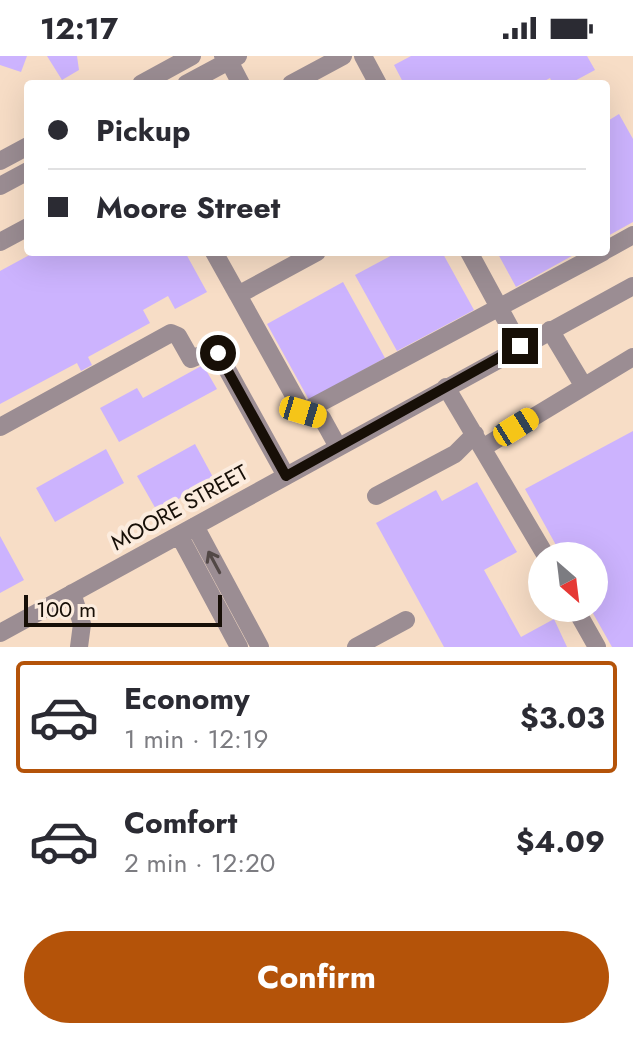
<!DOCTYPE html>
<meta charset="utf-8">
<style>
:root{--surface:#fff;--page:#f2f2f3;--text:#2b2b33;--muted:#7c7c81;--line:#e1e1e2;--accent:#b45309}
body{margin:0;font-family:Jost,sans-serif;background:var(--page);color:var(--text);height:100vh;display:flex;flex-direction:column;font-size:30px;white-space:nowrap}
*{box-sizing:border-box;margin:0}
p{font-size:26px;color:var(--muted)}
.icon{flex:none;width:44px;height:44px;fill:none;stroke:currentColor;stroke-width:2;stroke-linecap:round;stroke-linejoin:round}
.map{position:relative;height:591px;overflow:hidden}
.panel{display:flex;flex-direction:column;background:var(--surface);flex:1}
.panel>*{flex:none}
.top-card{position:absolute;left:24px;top:24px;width:586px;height:176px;border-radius:8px;box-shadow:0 8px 32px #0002;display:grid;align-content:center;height:176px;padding:0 24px;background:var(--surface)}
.needle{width:52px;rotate:152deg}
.tools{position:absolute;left:528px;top:486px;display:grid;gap:16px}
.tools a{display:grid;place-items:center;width:80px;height:80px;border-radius:50%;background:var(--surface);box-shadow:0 8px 32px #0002;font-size:40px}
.scale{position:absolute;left:24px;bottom:20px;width:198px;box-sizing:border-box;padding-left:8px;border:4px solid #170f07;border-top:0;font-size:22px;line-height:28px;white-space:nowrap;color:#170f07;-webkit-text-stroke:6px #fcecde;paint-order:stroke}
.end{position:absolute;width:36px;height:36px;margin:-18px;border:10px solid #170f07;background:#fff;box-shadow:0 0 0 4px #fff}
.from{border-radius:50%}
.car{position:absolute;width:24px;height:48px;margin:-24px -12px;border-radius:10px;box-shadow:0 0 6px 2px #0007;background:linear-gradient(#f5c518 24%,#345 0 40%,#f5c518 0 76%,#345 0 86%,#f5c518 0)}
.top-card b{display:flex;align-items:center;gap:28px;height:76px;font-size:30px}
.top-card b+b{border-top:2px solid var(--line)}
.top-card i{width:20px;height:20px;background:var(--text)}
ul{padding:14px 0 0;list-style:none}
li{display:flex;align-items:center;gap:24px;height:112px;margin:0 16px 12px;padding:0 8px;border:4px solid transparent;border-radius:8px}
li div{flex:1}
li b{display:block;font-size:30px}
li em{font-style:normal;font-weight:700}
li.active{border-color:var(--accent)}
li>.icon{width:72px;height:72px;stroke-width:1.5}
.primary-button{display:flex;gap:16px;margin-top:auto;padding:16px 24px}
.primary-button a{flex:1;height:92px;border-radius:48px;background:var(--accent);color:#fff;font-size:32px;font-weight:700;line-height:92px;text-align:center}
.status{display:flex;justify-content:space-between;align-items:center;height:56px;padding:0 40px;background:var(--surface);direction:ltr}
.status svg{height:22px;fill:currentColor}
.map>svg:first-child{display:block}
</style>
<div class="status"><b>12:17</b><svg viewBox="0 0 49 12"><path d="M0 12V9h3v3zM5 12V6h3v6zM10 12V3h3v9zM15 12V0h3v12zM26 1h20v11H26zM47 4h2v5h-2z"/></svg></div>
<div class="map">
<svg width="633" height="591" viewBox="0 0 633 591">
<rect width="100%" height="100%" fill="#f7ddc6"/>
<path fill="#ccb3fe" d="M0 0H27L21 16 0 9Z
M47 0H77L79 14 62 24Z
M411 0H587L595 14 569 28H553L550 22 539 28H404L394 9Z
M619 58 633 83V166L606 181V66Z
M35 196H185L207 236 175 253 168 240 143 254 150 267 88 301 92 309 81 315 77 307 0 348V215Z
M398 196H442L474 254 397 295 355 219Z
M497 196H579L516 231Z
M343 226 385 302 309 344 267 268Z
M203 309 217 333 119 386 100 352 137 332 143 342Z
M633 375V591H612L590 552H594V500H562L525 433Z
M195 388 214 423 157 455 137 420Z
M106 393 124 427 55 466 36 432Z
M477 426 517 496 484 514 521 581 554 563 567 591H444L376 467 436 434 442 445Z
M0 480 24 524 0 537Z"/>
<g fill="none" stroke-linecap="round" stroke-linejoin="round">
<path stroke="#9b8d93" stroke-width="18" d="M223 0 229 5 241 28
M363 0 378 28
M141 28 192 0
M186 28 238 0
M291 28 343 0
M0 105 28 90
M0 130 28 115
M0 186 28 171
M606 194 633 179
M214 196 238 239
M317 196 238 239 303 356 322 362 338 391
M469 196 520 290
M550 274 583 329
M446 331 546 500
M303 356 603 196
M0 371 171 277 178 280 191 303 213 294 218 297 286 420
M484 391 633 301
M376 440 455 398 475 378
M195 470 260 591
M179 479 239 591
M72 537 82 568 79 591
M575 552 597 591
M0 577 633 230
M356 591 406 564"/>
</g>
<defs><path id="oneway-shaft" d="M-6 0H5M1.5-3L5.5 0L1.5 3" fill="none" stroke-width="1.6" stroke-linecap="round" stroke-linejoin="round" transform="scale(2)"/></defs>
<use stroke="#524846" href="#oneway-shaft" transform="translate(214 506) rotate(-118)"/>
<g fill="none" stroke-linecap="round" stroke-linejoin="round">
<path stroke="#170f07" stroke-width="10" d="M218 297 286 420 520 290"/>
</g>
<g text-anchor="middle" stroke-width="8" stroke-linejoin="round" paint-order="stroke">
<g font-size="22" fill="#170f07" stroke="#fcecde">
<text transform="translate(179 451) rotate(-29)" y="8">MOORE STREET</text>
</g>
</g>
</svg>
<div class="tools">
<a><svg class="needle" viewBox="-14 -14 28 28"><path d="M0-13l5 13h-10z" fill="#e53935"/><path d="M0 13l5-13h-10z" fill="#7c7c81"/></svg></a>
</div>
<div class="scale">100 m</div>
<i class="end from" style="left:218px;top:297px"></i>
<i class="end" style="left:520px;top:290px"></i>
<i class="car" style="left:303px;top:356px;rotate:107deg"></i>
<i class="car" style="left:516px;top:371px;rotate:58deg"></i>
<div class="top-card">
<b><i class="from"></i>Pickup</b>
<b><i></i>Moore Street</b>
</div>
</div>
<section class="panel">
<ul>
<li class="active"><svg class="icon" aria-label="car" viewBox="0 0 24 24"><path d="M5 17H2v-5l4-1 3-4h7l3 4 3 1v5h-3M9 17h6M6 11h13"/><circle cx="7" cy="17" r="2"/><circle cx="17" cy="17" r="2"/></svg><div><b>Economy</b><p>1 min · 12:19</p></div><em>$3.03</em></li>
<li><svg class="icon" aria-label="car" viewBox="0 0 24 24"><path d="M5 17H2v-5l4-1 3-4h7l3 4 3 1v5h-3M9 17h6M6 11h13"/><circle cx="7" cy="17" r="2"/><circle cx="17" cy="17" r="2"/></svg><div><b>Comfort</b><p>2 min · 12:20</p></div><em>$4.09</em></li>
</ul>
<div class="primary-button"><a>Confirm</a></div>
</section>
